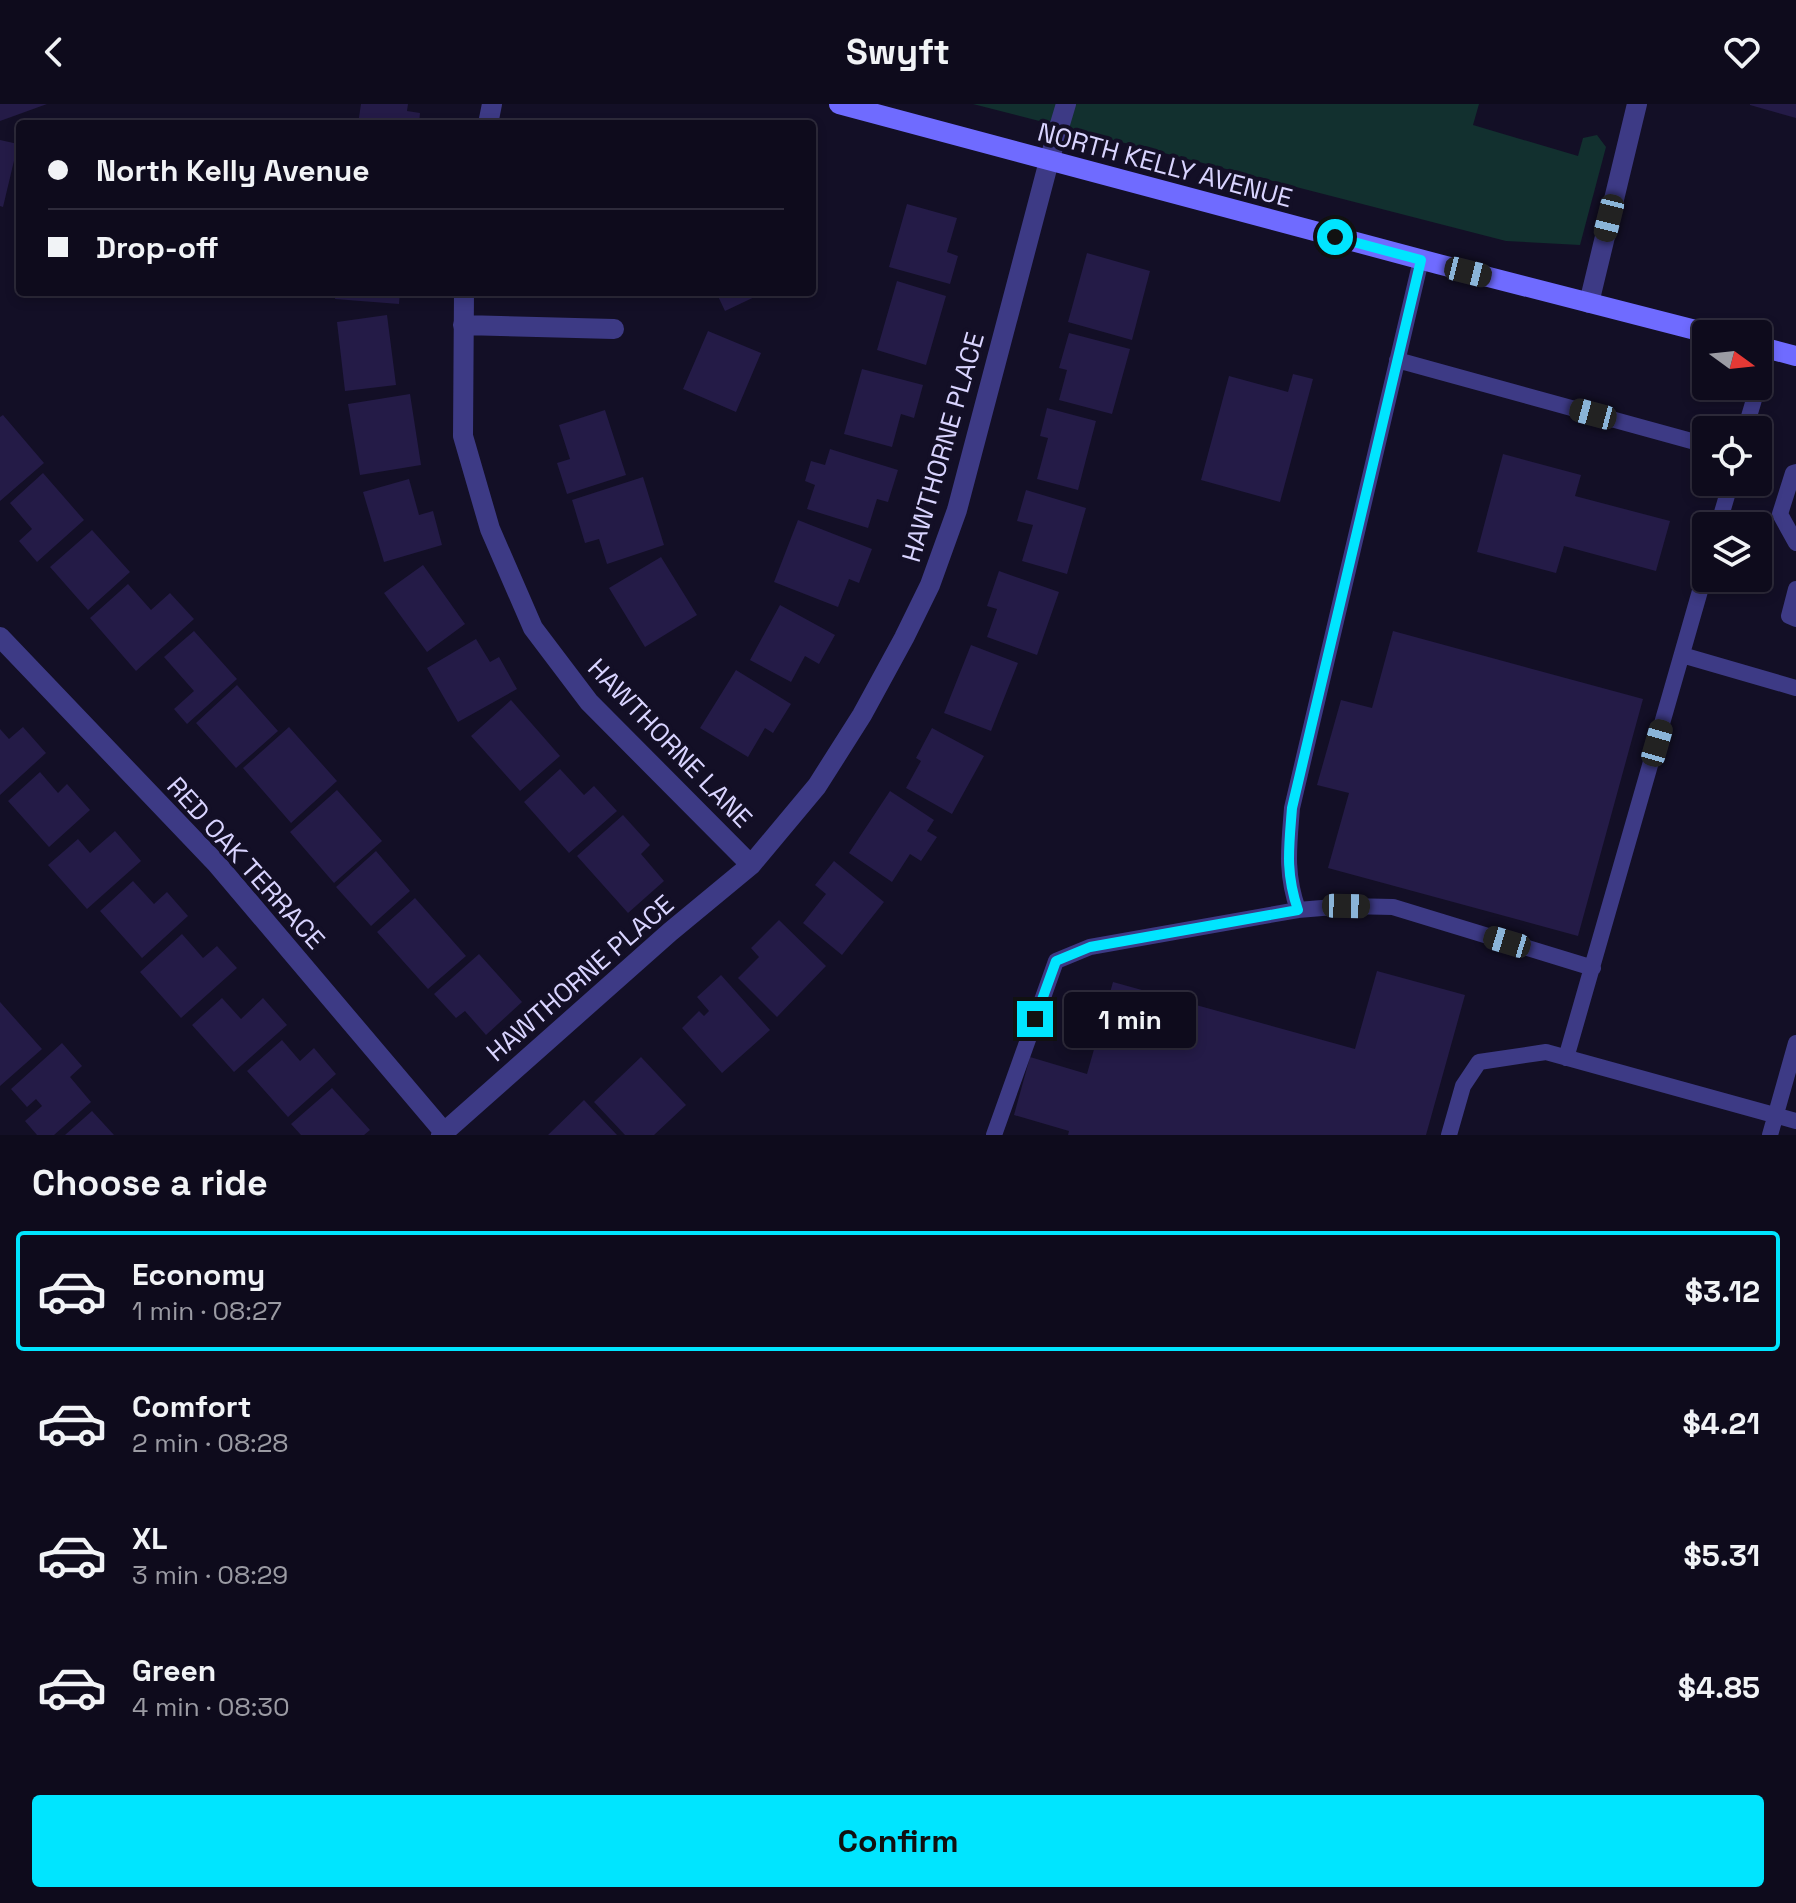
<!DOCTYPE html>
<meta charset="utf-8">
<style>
:root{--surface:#0e0b1c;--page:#171425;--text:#f1f3f6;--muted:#9b9ba3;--line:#2e2b3b;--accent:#00e5ff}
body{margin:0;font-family:"Space Grotesk",sans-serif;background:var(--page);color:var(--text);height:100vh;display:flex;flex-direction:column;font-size:30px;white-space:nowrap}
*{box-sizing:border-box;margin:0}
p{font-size:26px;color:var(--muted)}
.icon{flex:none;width:44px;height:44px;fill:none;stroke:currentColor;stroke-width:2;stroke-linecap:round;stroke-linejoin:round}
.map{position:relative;height:1031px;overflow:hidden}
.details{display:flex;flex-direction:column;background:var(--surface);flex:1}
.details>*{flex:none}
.top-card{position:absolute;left:16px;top:16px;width:800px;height:176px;border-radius:8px;box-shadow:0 4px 12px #0003,0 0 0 2px var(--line);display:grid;align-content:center;height:176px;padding:0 32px;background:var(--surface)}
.needle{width:52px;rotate:105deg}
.buttons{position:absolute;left:1692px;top:216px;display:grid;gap:16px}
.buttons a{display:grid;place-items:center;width:80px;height:80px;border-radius:8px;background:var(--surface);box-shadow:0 4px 12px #0003,0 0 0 2px var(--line);font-size:40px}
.end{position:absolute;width:36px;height:36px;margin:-18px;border:10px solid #00e5ff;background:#111;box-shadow:0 0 0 4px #111}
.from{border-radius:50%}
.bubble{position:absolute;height:56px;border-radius:8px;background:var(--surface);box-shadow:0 4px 12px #0003,0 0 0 2px var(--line);font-size:26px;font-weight:700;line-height:56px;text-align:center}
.car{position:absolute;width:24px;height:48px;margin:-24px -12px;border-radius:10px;box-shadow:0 0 6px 2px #0007;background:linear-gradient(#222 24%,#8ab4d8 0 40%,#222 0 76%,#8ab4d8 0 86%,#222 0)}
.top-card b{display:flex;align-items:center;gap:28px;height:76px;font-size:30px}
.top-card b+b{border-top:2px solid var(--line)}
.top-card i{width:20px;height:20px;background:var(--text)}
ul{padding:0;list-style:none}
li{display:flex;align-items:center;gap:24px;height:120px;margin:0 16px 12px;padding:0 16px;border:4px solid transparent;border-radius:8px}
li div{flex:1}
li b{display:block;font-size:30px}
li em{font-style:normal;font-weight:700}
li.active{border-color:var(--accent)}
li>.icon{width:72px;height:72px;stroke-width:1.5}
h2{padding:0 32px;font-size:36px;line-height:96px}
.button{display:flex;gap:16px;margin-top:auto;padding:16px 32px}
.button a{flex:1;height:92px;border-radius:8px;background:var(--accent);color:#111;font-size:32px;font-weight:700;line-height:92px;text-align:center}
header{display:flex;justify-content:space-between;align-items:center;height:104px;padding:0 32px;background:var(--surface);font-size:36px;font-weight:700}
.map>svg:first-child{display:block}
</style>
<header><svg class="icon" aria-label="back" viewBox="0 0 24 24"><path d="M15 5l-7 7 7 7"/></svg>Swyft<svg class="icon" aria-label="heart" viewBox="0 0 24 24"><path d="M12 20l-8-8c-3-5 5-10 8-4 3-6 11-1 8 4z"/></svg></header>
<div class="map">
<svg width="1796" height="1031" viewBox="0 0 1796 1031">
<rect width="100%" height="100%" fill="#130f26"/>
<path fill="#12302f" d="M973 0H1479L1473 21 1578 52 1583 34 1597 31 1606 43 1580 141 1506 137Z"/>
<path fill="#241b47" d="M0 0H47L0 17Z
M361 0H408L407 7 420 9 419 20H358Z
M1750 0H1796V14L1750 1Z
M0 36 18 40 3 103 0 102Z
M907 100 957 114 947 148 958 152 950 180 889 163Z
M1087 149 1150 167 1132 236 1068 218Z
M897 177 946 192 926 261 877 246Z
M336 188H400L399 200 335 195Z
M716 188H765L725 207Z
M387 211 396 281 345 287 337 218Z
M708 227 761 249 736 308 683 285Z
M1069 229 1130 245 1112 310 1059 296 1067 266 1059 264Z
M862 265 923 281 914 314 901 310 892 343 844 330Z
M1293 270 1313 275 1280 398 1201 376 1229 272 1288 288Z
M410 290 421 361 360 371 348 300Z
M1047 304 1096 317 1078 386 1037 375 1048 334 1040 332Z
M605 306 626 371 567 390 557 359 570 355 559 321Z
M3 311 44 359 0 397V313Z
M830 345 898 366 888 398 877 395 868 424 807 405 815 381 805 377 811 357 825 361Z
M1503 350 1581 371 1575 392 1670 417 1656 467 1564 442 1556 469 1477 448Z
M43 369 84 416 37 458 19 437 32 425 10 399Z
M643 373 664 441 607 460 599 435 585 439 572 396Z
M409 375 419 411 433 407 442 441 384 458 363 388Z
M1026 386 1086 404 1067 470 1022 457 1033 421 1017 417Z
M798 416 872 445 859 479 849 475 838 503 774 478Z
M92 426 130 468 88 506 50 463Z
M661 453 697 511 645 543 609 484Z
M423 461 465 520 427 548 384 489Z
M999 467 1059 488 1037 551 987 533 997 505 987 502Z
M128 480 151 506 170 489 194 515 136 567 90 514Z
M780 501 835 531 819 560 805 552 791 578 750 556Z
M194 527 237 575 187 620 174 605 194 587 164 553Z
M1393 527 1643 595 1578 832 1328 764 1349 689 1317 681 1341 596 1372 604Z
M476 535 490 558 499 553 517 585 458 618 427 564Z
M971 541 1018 559 991 627 944 609Z
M736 566 791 600 773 629 765 624 748 653 700 624Z
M237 581 278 627 236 664 196 619Z
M511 596 560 652 520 687 471 632Z
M23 623 46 649 0 691V625L9 635Z
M289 623 337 677 291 719 243 664Z
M932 624 984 652 952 710 906 684 921 657 916 654Z
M560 665 584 691 594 682 617 707 569 749 524 698Z
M40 668 58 689 67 680 90 706 49 743 8 697Z
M337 686 382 737 334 779 290 728Z
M890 687 934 716 927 727 937 733 921 757 910 750 892 778 849 749Z
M623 711 650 741 641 750 664 777 628 809 577 752Z
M115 727 141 757 87 805 48 761 78 735 90 749Z
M376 747 410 787 371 822 336 783Z
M834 757 884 798 842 851 803 819 826 790 815 781Z
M133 777 154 800 167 788 188 812 142 854 100 807Z
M415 794 466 852 428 885 377 828Z
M779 816 826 862 777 913 738 874 759 853 751 844Z
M182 830 203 854 217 842 237 864 181 914 140 868Z
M479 850 522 898 486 931 465 907 456 914 434 890Z
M1377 867 1465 891 1426 1031H1068L1069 1027 1014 1011 1030 953 1087 970 1113 878 1355 945Z
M721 871 770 926 722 969 682 924 699 907 704 912 709 907 697 893Z
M222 894 241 915 263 894 287 921 234 968 192 921Z
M0 898 42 945 0 982Z
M282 936 300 957 314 944 336 970 288 1013 247 967Z
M62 939 82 962 70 973 91 998 54 1031H37L25 1017 42 1002 36 995 27 1003 11 985Z
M641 953 686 1001 654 1031H625L594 998Z
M332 984 370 1026 364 1031H301L291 1020Z
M584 996 617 1031H548Z
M92 1007 114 1031H65Z"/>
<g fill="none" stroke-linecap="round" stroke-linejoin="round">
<path stroke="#3d3a85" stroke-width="16" d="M1421 156 1292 704C1289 743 1285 768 1298 806L1346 802 1393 803 1593 864
M1397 256 1706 341
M1758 280 1768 244
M1745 326 1758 282
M1796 368 1793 369 1780 410 1796 439
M1718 422 1731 378
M1796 485 1789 512 1796 515
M1682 551 1796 584
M1566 954 1706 466
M994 1031 1056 857 1090 843 1298 806
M1449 1031 1463 982 1479 958 1546 948 1796 1017
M1770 1031 1796 939"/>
<path stroke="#3d3a85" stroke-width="20" d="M488 20 492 0
M464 188 463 332 490 425 533 524 589 598 751 761
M1589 199 1637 0
M463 221 614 225
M0 533 216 759 444 1028
M441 1031 670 828 751 761 817 682 862 611 904 534 930 481 957 406 1049 57 1066 0"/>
<path stroke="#6f6bff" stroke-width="20" d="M839 0 1438 160 1711 230
M1758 242 1796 252"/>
</g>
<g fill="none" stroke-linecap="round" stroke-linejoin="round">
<path stroke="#00e5ff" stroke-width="10" d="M1035 915 1056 857 1090 843 1298 806C1285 768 1289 743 1292 704L1421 156 1335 133"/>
</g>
<g text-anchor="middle" stroke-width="8" stroke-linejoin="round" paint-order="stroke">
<g font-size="26" fill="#d9d4ff" stroke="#130f26">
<text transform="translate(1165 61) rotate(15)" y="9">NORTH KELLY AVENUE</text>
<text transform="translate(943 343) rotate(-74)" y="9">HAWTHORNE PLACE</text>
<text transform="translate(670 639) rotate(46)" y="9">HAWTHORNE LANE</text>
<text transform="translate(246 759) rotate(48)" y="9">RED OAK TERRACE</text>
<text transform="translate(580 874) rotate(-41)" y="9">HAWTHORNE PLACE</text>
</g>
</g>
</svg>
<div class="buttons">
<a><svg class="needle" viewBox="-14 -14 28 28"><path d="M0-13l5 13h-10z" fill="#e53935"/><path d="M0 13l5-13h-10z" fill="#9b9ba3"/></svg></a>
<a><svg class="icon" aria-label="locate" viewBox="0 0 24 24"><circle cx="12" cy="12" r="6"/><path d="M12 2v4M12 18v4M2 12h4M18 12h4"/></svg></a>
<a><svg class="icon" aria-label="layers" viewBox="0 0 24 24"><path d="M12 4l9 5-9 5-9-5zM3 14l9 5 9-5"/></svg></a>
</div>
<i class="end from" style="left:1335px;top:133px"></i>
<i class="end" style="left:1035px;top:915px"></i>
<div class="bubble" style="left:1064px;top:888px;width:132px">1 min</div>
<i class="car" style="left:1609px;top:114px;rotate:194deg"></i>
<i class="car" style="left:1468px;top:168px;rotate:104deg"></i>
<i class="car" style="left:1593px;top:310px;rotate:285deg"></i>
<i class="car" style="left:1657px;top:639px;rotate:16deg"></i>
<i class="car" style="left:1346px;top:802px;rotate:91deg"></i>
<i class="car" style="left:1507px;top:838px;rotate:287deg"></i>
<div class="top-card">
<b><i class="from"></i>North Kelly Avenue</b>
<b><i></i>Drop-off</b>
</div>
</div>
<section class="details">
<h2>Choose a ride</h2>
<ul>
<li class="active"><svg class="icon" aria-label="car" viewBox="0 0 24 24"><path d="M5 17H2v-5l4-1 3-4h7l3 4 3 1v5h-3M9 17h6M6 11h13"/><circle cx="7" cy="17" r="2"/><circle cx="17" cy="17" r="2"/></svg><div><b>Economy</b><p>1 min · 08:27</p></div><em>$3.12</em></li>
<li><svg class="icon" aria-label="car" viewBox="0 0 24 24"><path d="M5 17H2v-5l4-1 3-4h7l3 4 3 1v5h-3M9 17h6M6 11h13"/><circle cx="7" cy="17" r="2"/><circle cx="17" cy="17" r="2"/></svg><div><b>Comfort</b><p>2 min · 08:28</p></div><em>$4.21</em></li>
<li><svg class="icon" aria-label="car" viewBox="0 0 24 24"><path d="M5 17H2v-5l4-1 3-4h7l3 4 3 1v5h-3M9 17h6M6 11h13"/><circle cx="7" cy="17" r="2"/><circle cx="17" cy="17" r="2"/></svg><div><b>XL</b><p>3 min · 08:29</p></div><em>$5.31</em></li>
<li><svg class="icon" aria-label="car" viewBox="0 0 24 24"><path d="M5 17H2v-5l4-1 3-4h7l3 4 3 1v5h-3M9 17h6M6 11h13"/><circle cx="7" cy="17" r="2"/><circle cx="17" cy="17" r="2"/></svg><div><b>Green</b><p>4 min · 08:30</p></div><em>$4.85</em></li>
</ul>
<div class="button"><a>Confirm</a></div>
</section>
